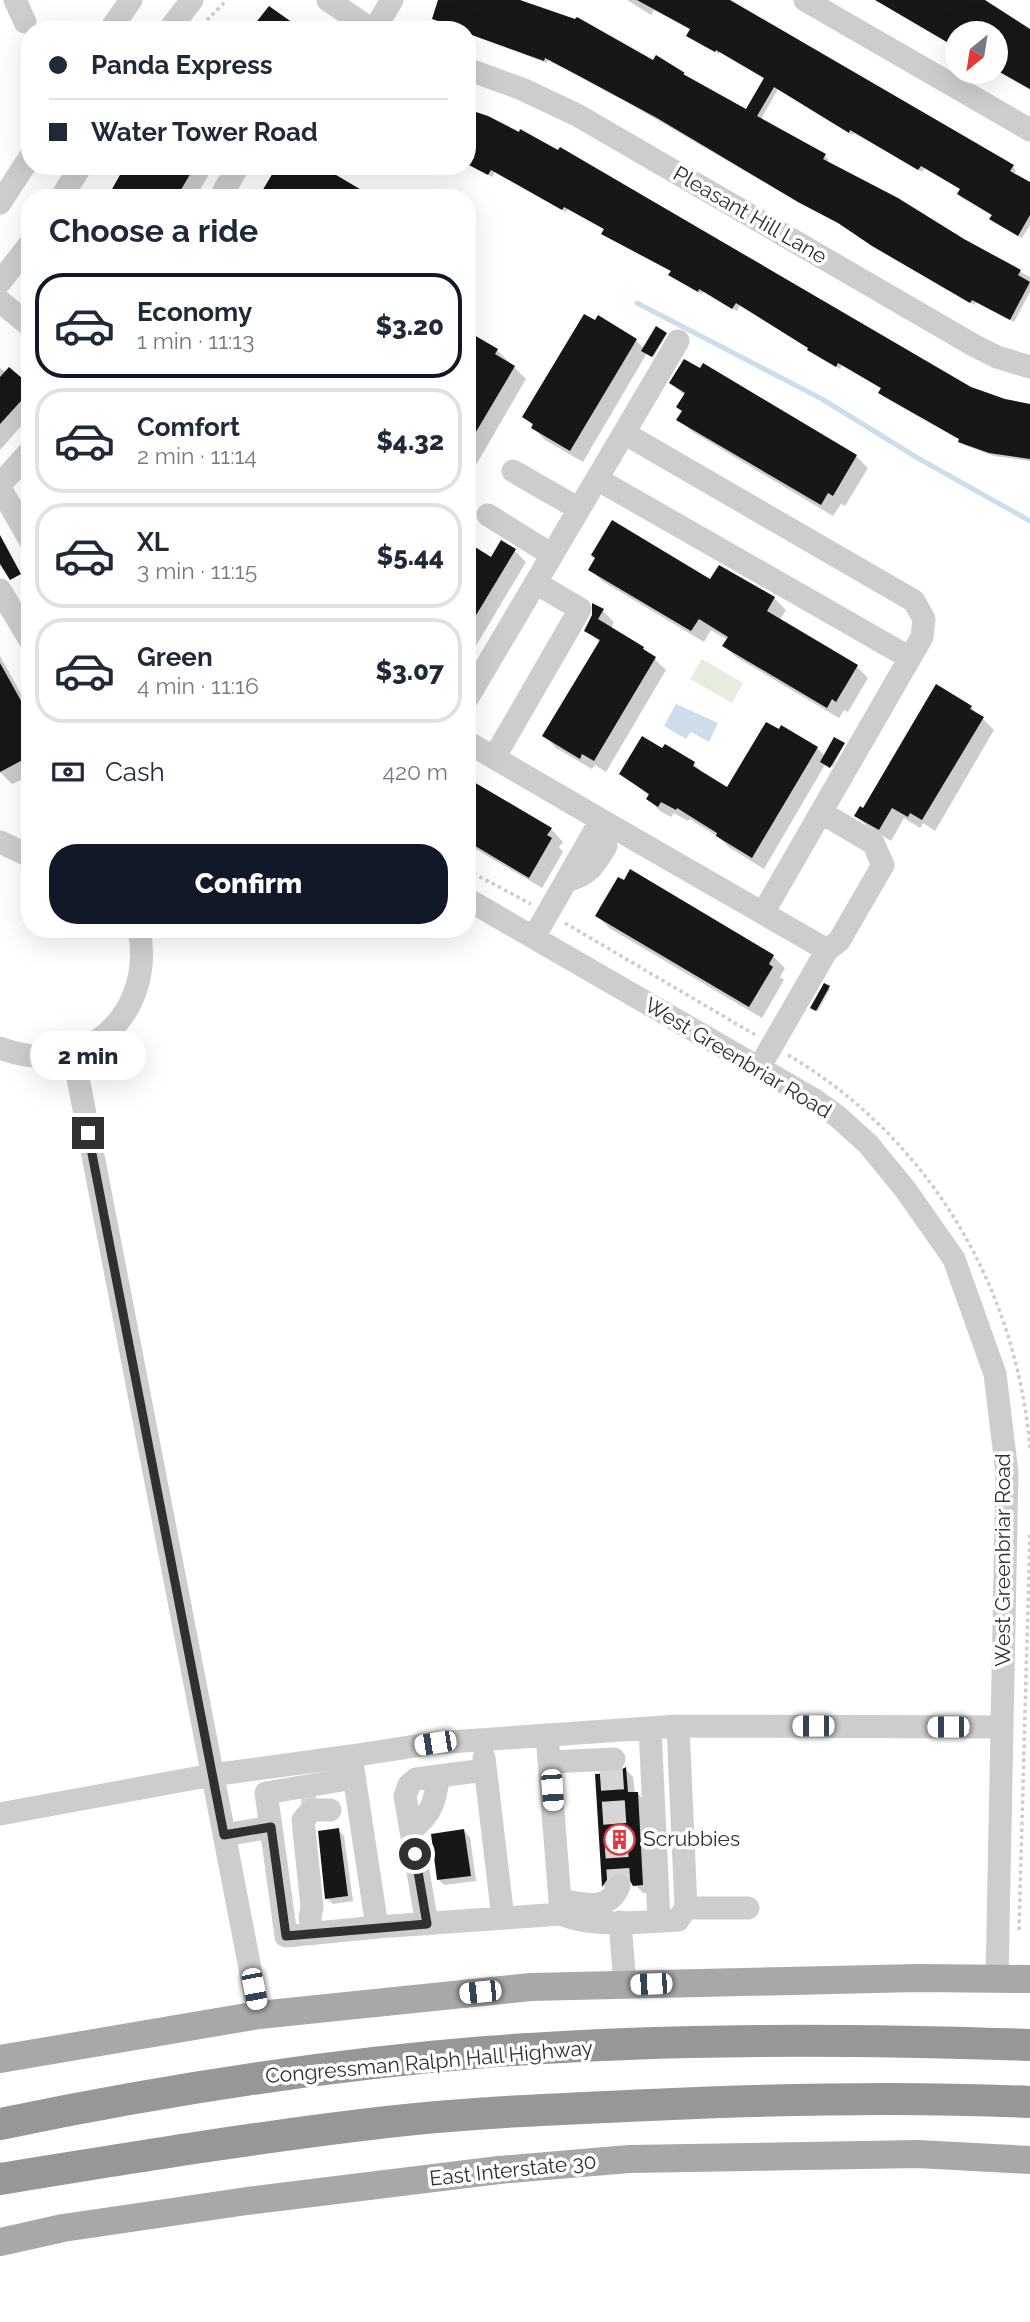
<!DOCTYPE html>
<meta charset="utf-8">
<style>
:root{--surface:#fff;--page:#f2f2f3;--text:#1f2937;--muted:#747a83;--line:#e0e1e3;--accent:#111827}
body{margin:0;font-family:Raleway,sans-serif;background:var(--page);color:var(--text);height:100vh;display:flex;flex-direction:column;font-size:26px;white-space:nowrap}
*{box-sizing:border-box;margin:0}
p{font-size:23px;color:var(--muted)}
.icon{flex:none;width:38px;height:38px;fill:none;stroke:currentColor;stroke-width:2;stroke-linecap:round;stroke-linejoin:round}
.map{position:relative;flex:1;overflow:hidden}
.drawer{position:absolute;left:21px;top:189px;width:455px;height:749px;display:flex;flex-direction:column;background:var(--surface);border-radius:28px;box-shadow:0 7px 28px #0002}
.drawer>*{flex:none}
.guide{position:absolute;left:21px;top:21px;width:455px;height:154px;border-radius:28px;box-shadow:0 7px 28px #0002;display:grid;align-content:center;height:154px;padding:0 28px;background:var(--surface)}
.needle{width:46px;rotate:210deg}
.tools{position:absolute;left:945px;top:21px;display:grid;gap:14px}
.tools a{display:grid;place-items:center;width:63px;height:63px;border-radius:50%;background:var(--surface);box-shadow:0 7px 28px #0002;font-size:35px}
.end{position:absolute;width:32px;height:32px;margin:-16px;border:9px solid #303030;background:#fff;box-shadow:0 0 0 4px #fff}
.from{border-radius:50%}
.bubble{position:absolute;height:49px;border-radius:24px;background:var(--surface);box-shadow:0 7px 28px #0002;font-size:23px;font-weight:800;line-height:49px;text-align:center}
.car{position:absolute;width:21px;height:42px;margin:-21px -10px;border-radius:9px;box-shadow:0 0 5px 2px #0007;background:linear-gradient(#fff 24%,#345 0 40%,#fff 0 76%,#345 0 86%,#fff 0)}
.guide b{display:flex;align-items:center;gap:24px;height:66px;font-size:26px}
.guide b+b{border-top:2px solid var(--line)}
.guide i{width:18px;height:18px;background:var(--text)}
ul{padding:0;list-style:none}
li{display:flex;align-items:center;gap:21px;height:105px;margin:0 14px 10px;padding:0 14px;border:4px solid var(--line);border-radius:28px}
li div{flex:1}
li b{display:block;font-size:26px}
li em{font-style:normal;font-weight:800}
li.active{border-color:var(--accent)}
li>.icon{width:63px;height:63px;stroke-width:1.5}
h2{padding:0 28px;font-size:32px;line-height:84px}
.pay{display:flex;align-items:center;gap:18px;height:77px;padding:0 28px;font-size:26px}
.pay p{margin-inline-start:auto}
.cta{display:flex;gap:14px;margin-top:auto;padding:14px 28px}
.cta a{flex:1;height:80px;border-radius:28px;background:var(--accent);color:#fff;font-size:28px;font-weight:800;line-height:80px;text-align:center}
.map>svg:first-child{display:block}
</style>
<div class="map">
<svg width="1030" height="2322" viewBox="0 0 1030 2322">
<rect width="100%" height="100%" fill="#fff"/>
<path fill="#e6eddf" d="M702 659 743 683 732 703 690 679Z"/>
<path fill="#ccdeec" d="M676 704 718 723 709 742 691 732 686 739 664 726Z"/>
<path fill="#0003" d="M440 0H521L520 2 653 62 656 58 747 112 765 79 720 52 719 54 692 39 691 30 654 10 651 15 627 0H726L1012 166 1016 170 1013 175 1030 185V225L1022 238 995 223 991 219 993 216 963 198 959 194 962 190 925 168 922 172 854 133 853 135 778 89 761 119 825 156 829 160 827 163 1030 277V292L1014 322 976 302 974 305 844 226 803 205 630 104 548 60 547 63 467 33V30H457L437 22 434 19Z
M876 0H982L1030 32V90L996 70V33H957V47Z
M467 111 970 389 1004 400 1030 405V461L994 456 964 445 960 440 884 397 880 393 882 389 842 365 840 369 813 353 810 349 740 305 737 311 704 291 702 294 674 278 670 275 672 272 607 237 605 230 568 209 566 212 495 172 492 177 467 164Z
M127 166H214L195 198H109Z
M666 334 654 357 647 353 583 462 545 440 525 417 635 340 645 349Z
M467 342 497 350 526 379 469 477 467 476Z
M703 366 856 456 868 468 845 506 841 504 833 516 691 431 679 419 683 412 685 396 672 383 701 370Z
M0 368 30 388V416L0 450Z
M467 550 492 559 514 550 526 562 467 661Z
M591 570 774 598 786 610 779 621 857 667 868 678 848 712 844 710 839 718 736 657 724 646 728 640 711 630 704 642 602 581Z
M603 611 614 622 611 629 643 648 666 670 606 772 595 765 592 769 556 748 545 736 600 643 586 630Z
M0 656 30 710V776L12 784 0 772Z
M937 687 971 707 994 730 935 831 923 823 920 828 904 818 891 841 868 827 856 815 863 810Z
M844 744 833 767 826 763 764 869 730 848 718 837 690 819 688 821 674 813 671 817 660 811 648 799 649 796 622 773 694 764 706 776 728 790 817 748 825 756Z
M467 780 551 829 563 842 559 847 563 852 542 888 467 844Z
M597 915 773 956 785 968 780 977 784 980 762 1018 609 928Z
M825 985 830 989 818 1011 812 1008Z
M625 1769 633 1777 635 1794H638L646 1802 651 1893H643L632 1881 627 1880 611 1893 604 1886 597 1776 616 1775Z
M338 1830 344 1836 353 1901 333 1904 327 1898Z
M464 1831 470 1837 476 1881 444 1885 438 1879Z"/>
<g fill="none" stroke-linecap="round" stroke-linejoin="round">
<path stroke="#ccdeec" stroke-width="5" d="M637 303 822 399 916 457 1030 521"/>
</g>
<path fill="#171717" d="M438 0H520L575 19 577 17 653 60 656 55 685 73 683 74 746 109 764 78 716 50 715 52 686 36 690 29 637 0H730L1014 165 1010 171 1030 182V215L1018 236 989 219 992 215 957 194 960 189 921 166 918 170 850 130 849 133 774 87 757 116 826 154 823 159 898 198 964 239 1021 270 1018 275 1030 282 1010 320 972 300 970 303 872 246 838 223 798 202 657 118 583 78 545 58 544 61 469 34 467 30 432 19Z
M875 0H985L1030 29V89L996 70V33H957V48Z
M269 6 303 30H250Z
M467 109 488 116 519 132 520 129 558 150 560 147 971 387 1005 399 1030 404V459L989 453 958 442 959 439 878 393 881 388 838 363 836 367 807 350 808 348 736 303 732 309 699 289 698 292 668 275 671 271 601 234 604 229 564 207 562 210 491 170 488 175 467 164Z
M125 166H195L176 198H107Z
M277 166H321L375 198H258Z
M584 314 595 320 598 315 637 339 570 451 531 428 533 424 522 417Z
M656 326 667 333 652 357 641 351Z
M467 331 498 349 495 354 515 366 467 447Z
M684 359 700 368 703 363 857 455 833 496 828 493 821 505 676 420 682 411 676 407 685 393 669 383Z
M9 367 30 385V391L0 424V377Z
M612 520 710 579 719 565 775 597 767 611 858 665 836 702 832 699 827 708 722 646 728 637 699 619 691 631 588 570 595 558 591 555Z
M0 535 21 574 10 580 0 564Z
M501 540 516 549 467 630V542L491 557Z
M592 603 604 609 598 619 644 647 643 649 656 657 594 761 582 754 580 759 542 736 600 640 584 631 592 615Z
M0 663 30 717V756L0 772Z
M936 684 972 706 970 709 984 717 922 820 910 813 908 817 892 808 879 830 854 816 860 806 863 808Z
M766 722 779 729 781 725 818 747 752 858 716 836 717 833 677 808 676 810 661 802 658 807 646 799 649 794 619 774 642 736 662 748 665 744 695 762 693 766 727 787Z
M834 737 845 743 830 768 820 762Z
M467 778 552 828 547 835 552 838 529 878 467 841Z
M630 869 774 955 769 964 773 967 749 1007 595 916 618 877 624 880Z
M824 983 830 986 816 1011 810 1008Z
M626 1767 628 1792H638L643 1885 633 1886 626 1874 618 1872 611 1874 602 1887 595 1774 615 1773Z
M339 1828 348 1896 325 1899 318 1831Z
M464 1829 471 1876 437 1880 431 1834Z"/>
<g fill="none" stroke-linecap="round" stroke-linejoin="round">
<path stroke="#d6d6d6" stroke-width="23" stroke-dasharray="23 11" stroke-linecap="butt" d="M611 1767 619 1886
M301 1799 316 1798"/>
<path stroke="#cdcdcd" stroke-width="3.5" stroke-dasharray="3.5 3.5" stroke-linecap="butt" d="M197 30 227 0
M467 870 531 904
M565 923 757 1036
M788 1055C929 1138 1016 1286 1030 1448
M1019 1930 1030 1533"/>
<path stroke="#cdcdcd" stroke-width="23" d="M15 0 25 22
M328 0 372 30
M805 0 1030 130
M110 30 131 0
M169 30 192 0
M374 30 392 0
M467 69 522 89 577 115 975 346 997 357 1030 367
M61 198 81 166
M220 198 238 166
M0 203 30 157
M0 282 30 244
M0 301 30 326
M624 433 678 341
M513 471 579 509
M597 479 910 658
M0 485 30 451
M0 488 30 540
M488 515 552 555
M0 590 30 640
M467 699 624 433 914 601 924 619 922 637 763 913
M467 742 601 820 534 937
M494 758 580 609 536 583
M822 813 873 843 883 865 839 941 827 950
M601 820 827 950 759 1068
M0 842 30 856
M567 881C590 874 594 866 606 846L597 827
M467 899 813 1099 837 1116 868 1144 905 1189 954 1259 995 1374 1007 1473 997 1979
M0 1048C83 1080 156 1016 139 929
M73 1052 259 2015
M678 1726 686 1908
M650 1728 659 1921
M547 1735 561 1914
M351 1756 435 1743 678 1726 1002 1727
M484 1758 503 1918
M550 1762 614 1759
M0 1814 212 1775 351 1756 377 1927 286 1936 271 1827 224 1835
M271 1827 266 1793 354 1778
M411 1830C433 1813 434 1803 439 1776
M560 1900C583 1904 608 1913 619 1886
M620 1922 625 1985
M427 1924 405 1796 409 1785 416 1779 485 1770
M377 1927 561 1914C593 1928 642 1922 678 1920L686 1908H748
M313 1934 310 1917 312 1907 303 1820 312 1810H330"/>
<path stroke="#a8a8a8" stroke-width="28" d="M0 2059 259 2015 531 1987 918 1978 1030 1979
M0 2242 63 2228 247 2201 499 2170 629 2159 918 2154 1030 2160"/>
<path stroke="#979797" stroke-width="32" d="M0 2124C160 2091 323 2065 486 2052 666 2038 849 2039 1030 2045
M0 2179C129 2158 257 2137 387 2122 474 2112 562 2109 650 2105 777 2099 903 2096 1030 2102"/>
</g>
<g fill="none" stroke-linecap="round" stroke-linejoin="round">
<path stroke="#303030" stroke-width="9" d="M88 1133 224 1835 271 1827 286 1936 427 1924 415 1854"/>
</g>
<defs>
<symbol id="building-ring" viewBox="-11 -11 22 22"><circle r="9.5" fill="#fff" stroke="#e1383f" stroke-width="1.5"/><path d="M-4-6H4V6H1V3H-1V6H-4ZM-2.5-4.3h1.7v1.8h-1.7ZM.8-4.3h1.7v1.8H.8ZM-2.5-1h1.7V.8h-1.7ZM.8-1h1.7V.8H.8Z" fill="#e1383f"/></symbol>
</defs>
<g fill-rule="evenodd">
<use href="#building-ring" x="602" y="1822" width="35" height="35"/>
</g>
<g text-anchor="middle" stroke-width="7" stroke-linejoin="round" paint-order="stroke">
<g font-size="21" fill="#303030" stroke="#fff">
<text transform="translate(750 215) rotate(30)" y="7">Pleasant Hill Lane</text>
<text transform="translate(738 1058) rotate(31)" y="7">West Greenbriar Road</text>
<text transform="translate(1003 1560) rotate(-90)" y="7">West Greenbriar Road</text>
<text transform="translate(429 2062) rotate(-5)" y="7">Congressman Ralph Hall Highway</text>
<text transform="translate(513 2170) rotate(-6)" y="7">East Interstate 30</text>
</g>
<g font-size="21" fill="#303030" stroke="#fff" text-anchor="start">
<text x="643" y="1846">Scrubbies</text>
</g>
</g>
</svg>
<div class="tools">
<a><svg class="needle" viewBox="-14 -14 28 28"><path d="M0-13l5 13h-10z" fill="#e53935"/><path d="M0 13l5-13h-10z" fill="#747a83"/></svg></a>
</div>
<i class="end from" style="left:415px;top:1854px"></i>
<i class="end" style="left:88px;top:1133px"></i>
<div class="bubble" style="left:30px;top:1031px;width:116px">2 min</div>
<i class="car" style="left:813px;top:1726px;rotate:270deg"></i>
<i class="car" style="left:948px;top:1727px;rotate:270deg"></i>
<i class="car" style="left:435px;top:1743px;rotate:261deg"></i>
<i class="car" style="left:552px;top:1790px;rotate:176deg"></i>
<i class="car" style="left:651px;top:1984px;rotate:268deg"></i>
<i class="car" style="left:254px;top:1989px;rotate:169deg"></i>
<i class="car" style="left:480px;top:1992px;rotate:264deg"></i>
<div class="guide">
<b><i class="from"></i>Panda Express</b>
<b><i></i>Water Tower Road</b>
</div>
<section class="drawer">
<h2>Choose a ride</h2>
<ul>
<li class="active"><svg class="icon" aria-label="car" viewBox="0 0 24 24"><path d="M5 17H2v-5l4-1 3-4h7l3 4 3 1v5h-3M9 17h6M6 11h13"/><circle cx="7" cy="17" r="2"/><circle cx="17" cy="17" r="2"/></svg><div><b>Economy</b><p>1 min · 11:13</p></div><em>$3.20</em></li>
<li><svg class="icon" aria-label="car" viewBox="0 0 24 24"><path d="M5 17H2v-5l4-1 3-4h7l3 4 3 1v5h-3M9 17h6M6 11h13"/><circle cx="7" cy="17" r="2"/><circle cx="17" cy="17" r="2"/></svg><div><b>Comfort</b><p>2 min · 11:14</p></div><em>$4.32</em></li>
<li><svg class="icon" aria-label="car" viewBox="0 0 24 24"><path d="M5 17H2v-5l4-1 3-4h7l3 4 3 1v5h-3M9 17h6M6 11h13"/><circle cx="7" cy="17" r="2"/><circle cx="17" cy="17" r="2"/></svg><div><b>XL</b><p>3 min · 11:15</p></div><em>$5.44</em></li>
<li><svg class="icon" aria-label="car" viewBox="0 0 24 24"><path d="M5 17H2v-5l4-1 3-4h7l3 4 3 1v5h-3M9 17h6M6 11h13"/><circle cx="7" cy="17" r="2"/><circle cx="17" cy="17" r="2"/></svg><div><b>Green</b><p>4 min · 11:16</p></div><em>$3.07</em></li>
</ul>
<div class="pay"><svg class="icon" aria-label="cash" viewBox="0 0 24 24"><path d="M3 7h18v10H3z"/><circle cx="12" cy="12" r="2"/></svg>Cash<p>420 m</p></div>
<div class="cta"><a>Confirm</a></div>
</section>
</div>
